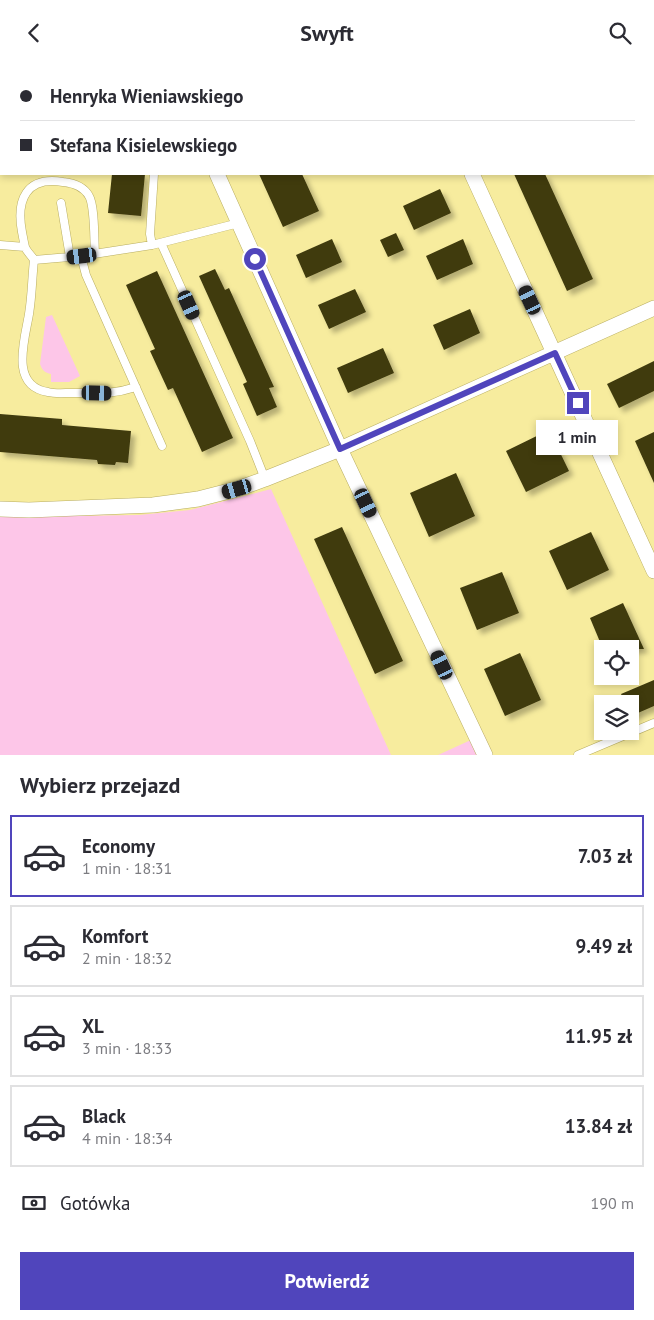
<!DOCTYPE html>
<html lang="pl">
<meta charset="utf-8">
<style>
:root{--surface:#fff;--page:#f2f2f3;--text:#2b2b33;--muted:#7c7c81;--line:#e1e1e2;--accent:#5045bc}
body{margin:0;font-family:"PT Sans",sans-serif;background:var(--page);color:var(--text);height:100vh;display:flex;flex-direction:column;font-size:19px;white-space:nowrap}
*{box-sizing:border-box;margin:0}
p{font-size:16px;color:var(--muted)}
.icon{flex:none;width:28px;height:28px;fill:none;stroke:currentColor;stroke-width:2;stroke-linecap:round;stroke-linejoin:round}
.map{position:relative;height:690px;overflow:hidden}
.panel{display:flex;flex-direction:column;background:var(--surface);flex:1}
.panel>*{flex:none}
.hud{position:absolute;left:0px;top:0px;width:655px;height:110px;box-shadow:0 2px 8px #0003;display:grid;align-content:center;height:110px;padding:0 20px;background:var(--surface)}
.buttons{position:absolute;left:594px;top:575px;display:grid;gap:10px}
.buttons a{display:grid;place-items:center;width:45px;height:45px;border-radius:0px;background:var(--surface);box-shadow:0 2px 8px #0003;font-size:25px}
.end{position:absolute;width:22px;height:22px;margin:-11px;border:6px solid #5045bc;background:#fff;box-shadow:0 0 0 2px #fff}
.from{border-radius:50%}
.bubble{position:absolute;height:35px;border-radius:0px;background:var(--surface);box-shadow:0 2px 8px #0003;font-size:16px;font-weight:700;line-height:35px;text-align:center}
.car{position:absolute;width:15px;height:30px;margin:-15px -8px;border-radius:6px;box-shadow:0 0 4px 1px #0007;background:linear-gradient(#222 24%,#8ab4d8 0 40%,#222 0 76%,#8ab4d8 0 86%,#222 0)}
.hud b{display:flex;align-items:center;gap:18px;height:48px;font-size:19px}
.hud b+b{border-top:1px solid var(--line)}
.hud i{width:12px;height:12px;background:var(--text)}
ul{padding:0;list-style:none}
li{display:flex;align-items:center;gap:15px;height:82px;margin:0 10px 8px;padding:0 10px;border:2px solid var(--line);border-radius:0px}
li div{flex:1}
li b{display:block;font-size:19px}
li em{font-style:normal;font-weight:700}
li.selected{border-color:var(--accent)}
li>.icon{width:45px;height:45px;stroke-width:1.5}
h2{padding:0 20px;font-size:22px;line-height:60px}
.pay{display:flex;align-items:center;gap:12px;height:55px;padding:0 20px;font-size:19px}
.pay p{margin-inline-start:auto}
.action{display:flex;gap:10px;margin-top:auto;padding:10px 20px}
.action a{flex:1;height:58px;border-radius:0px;background:var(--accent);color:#fff;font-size:20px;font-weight:700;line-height:58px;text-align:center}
header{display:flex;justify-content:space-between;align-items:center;height:65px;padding:0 20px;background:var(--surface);font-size:22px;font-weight:700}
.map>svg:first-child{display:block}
</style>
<header><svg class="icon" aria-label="back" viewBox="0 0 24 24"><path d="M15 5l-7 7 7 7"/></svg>Swyft<svg class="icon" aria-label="search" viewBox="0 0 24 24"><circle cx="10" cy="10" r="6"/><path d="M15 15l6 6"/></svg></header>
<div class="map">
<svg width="654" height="690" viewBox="0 0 654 690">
<defs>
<filter id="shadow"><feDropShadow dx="4.5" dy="4.5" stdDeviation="2.5" flood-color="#0004"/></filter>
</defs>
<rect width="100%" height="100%" fill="#f7ec9e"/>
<path fill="#fdc6e8" d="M52 250 80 311 69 317H51V309C45 308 42 305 40 299L46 252Z
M271 424 391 690H0V452L139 450 190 445Z
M484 669 493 690H438Z"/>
<path fill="#3f3a10" filter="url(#shadow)" d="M112 109H145L141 151 108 148Z
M259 109H302L319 146 283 162Z
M514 109H545L593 214 567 226Z
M440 124 451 148 414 165 403 141Z
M396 168 404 185 388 192 380 175Z
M332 174 342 197 306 213 296 190Z
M463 174 473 199 437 215 426 191Z
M215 204 225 225 229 223 274 322 269 323 277 342 257 351 243 319 247 317 199 211Z
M157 206 233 373 202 387 173 323 168 325 150 286 155 284 126 220Z
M355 224 366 247 329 264 318 240Z
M470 244 480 268 444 285 433 260Z
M383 283 394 308 348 328 337 303Z
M654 296V326L619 343 607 319Z
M0 349 62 354V360L131 366 128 398 116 397 115 400 98 399 97 395 0 387Z
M549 365 569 406 526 427 506 386Z
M654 367V418L635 376Z
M456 408 475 451 429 472 410 428Z
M342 462 403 596 375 609 314 474Z
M591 467 609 505 567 525 549 486Z
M502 507 519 548 477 565 460 523Z
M623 538 644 584H603L590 553Z
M520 588 541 635 505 651 484 604Z
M654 615V641L631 651 630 639H626L621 629Z"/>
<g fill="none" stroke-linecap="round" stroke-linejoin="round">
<defs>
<path id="lane" d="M61 138 70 192
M161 178 250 376 265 414
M0 180 25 182
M152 180 150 169 154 109
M81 191 34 195C32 213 32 231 29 249 25 274 9 321 48 327 55 329 64 328 71 328 95 328 112 330 136 322
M34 195C32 191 27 187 25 182 24 178 23 172 22 167 16 135 26 111 63 117 73 118 84 122 89 131 95 141 94 176 95 189
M162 381 86 210 81 191 152 180 239 158
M578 690 654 658"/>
<path id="street" d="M167 0 168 1
M421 0 422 1
M372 1 374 0
M217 109 340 384 485 690
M472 109 654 506
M0 444 29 445 153 440 198 434 237 424 265 414 340 384 654 243"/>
<path id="secondary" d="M619 0V1"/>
</defs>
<use href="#lane" stroke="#b9ae62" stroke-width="9"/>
<use href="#street" stroke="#b9ae62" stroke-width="16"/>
<use href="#secondary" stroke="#b9ae62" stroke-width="22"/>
<use href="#lane" stroke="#fff" stroke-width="8"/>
<use href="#street" stroke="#fff" stroke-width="15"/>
<use href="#secondary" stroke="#fff" stroke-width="21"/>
</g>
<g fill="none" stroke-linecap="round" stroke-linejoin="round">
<path stroke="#5045bc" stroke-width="6" d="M255 194 340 384 555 288 578 338"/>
</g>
</svg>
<div class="buttons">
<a><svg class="icon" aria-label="locate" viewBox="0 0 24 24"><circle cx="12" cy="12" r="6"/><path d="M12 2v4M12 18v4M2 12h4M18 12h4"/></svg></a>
<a><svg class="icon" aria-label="layers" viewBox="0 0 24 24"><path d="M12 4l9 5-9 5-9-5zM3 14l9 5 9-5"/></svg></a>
</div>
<i class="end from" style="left:255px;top:194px"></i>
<i class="end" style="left:578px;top:338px"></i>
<div class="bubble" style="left:536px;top:355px;width:82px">1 min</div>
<i class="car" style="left:82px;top:191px;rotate:263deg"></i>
<i class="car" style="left:530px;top:235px;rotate:335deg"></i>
<i class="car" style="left:189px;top:240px;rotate:156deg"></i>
<i class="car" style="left:97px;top:328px;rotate:91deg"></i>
<i class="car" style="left:237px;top:424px;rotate:254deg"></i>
<i class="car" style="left:366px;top:438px;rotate:155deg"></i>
<i class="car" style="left:442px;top:600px;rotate:335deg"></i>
<div class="hud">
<b><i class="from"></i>Henryka Wieniawskiego</b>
<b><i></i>Stefana Kisielewskiego</b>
</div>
</div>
<section class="panel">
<h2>Wybierz przejazd</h2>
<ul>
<li class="selected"><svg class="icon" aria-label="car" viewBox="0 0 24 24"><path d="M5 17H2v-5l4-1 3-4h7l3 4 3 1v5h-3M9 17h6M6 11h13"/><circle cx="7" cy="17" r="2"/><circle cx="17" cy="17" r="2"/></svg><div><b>Economy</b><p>1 min · 18:31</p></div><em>7.03 zł</em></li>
<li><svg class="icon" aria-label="car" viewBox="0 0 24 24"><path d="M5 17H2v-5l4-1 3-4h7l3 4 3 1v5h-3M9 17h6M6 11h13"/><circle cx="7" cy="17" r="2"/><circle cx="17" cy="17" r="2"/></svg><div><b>Komfort</b><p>2 min · 18:32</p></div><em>9.49 zł</em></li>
<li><svg class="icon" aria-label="car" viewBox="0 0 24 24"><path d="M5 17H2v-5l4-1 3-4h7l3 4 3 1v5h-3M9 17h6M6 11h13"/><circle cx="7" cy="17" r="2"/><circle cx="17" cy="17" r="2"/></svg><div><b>XL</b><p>3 min · 18:33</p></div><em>11.95 zł</em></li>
<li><svg class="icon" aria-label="car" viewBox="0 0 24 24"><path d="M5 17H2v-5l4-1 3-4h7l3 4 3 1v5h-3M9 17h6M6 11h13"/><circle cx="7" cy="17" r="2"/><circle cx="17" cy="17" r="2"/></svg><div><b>Black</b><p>4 min · 18:34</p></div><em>13.84 zł</em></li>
</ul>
<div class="pay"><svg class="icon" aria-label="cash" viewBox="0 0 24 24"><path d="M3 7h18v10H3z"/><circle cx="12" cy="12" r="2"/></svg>Gotówka<p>190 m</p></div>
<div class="action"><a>Potwierdź</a></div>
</section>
